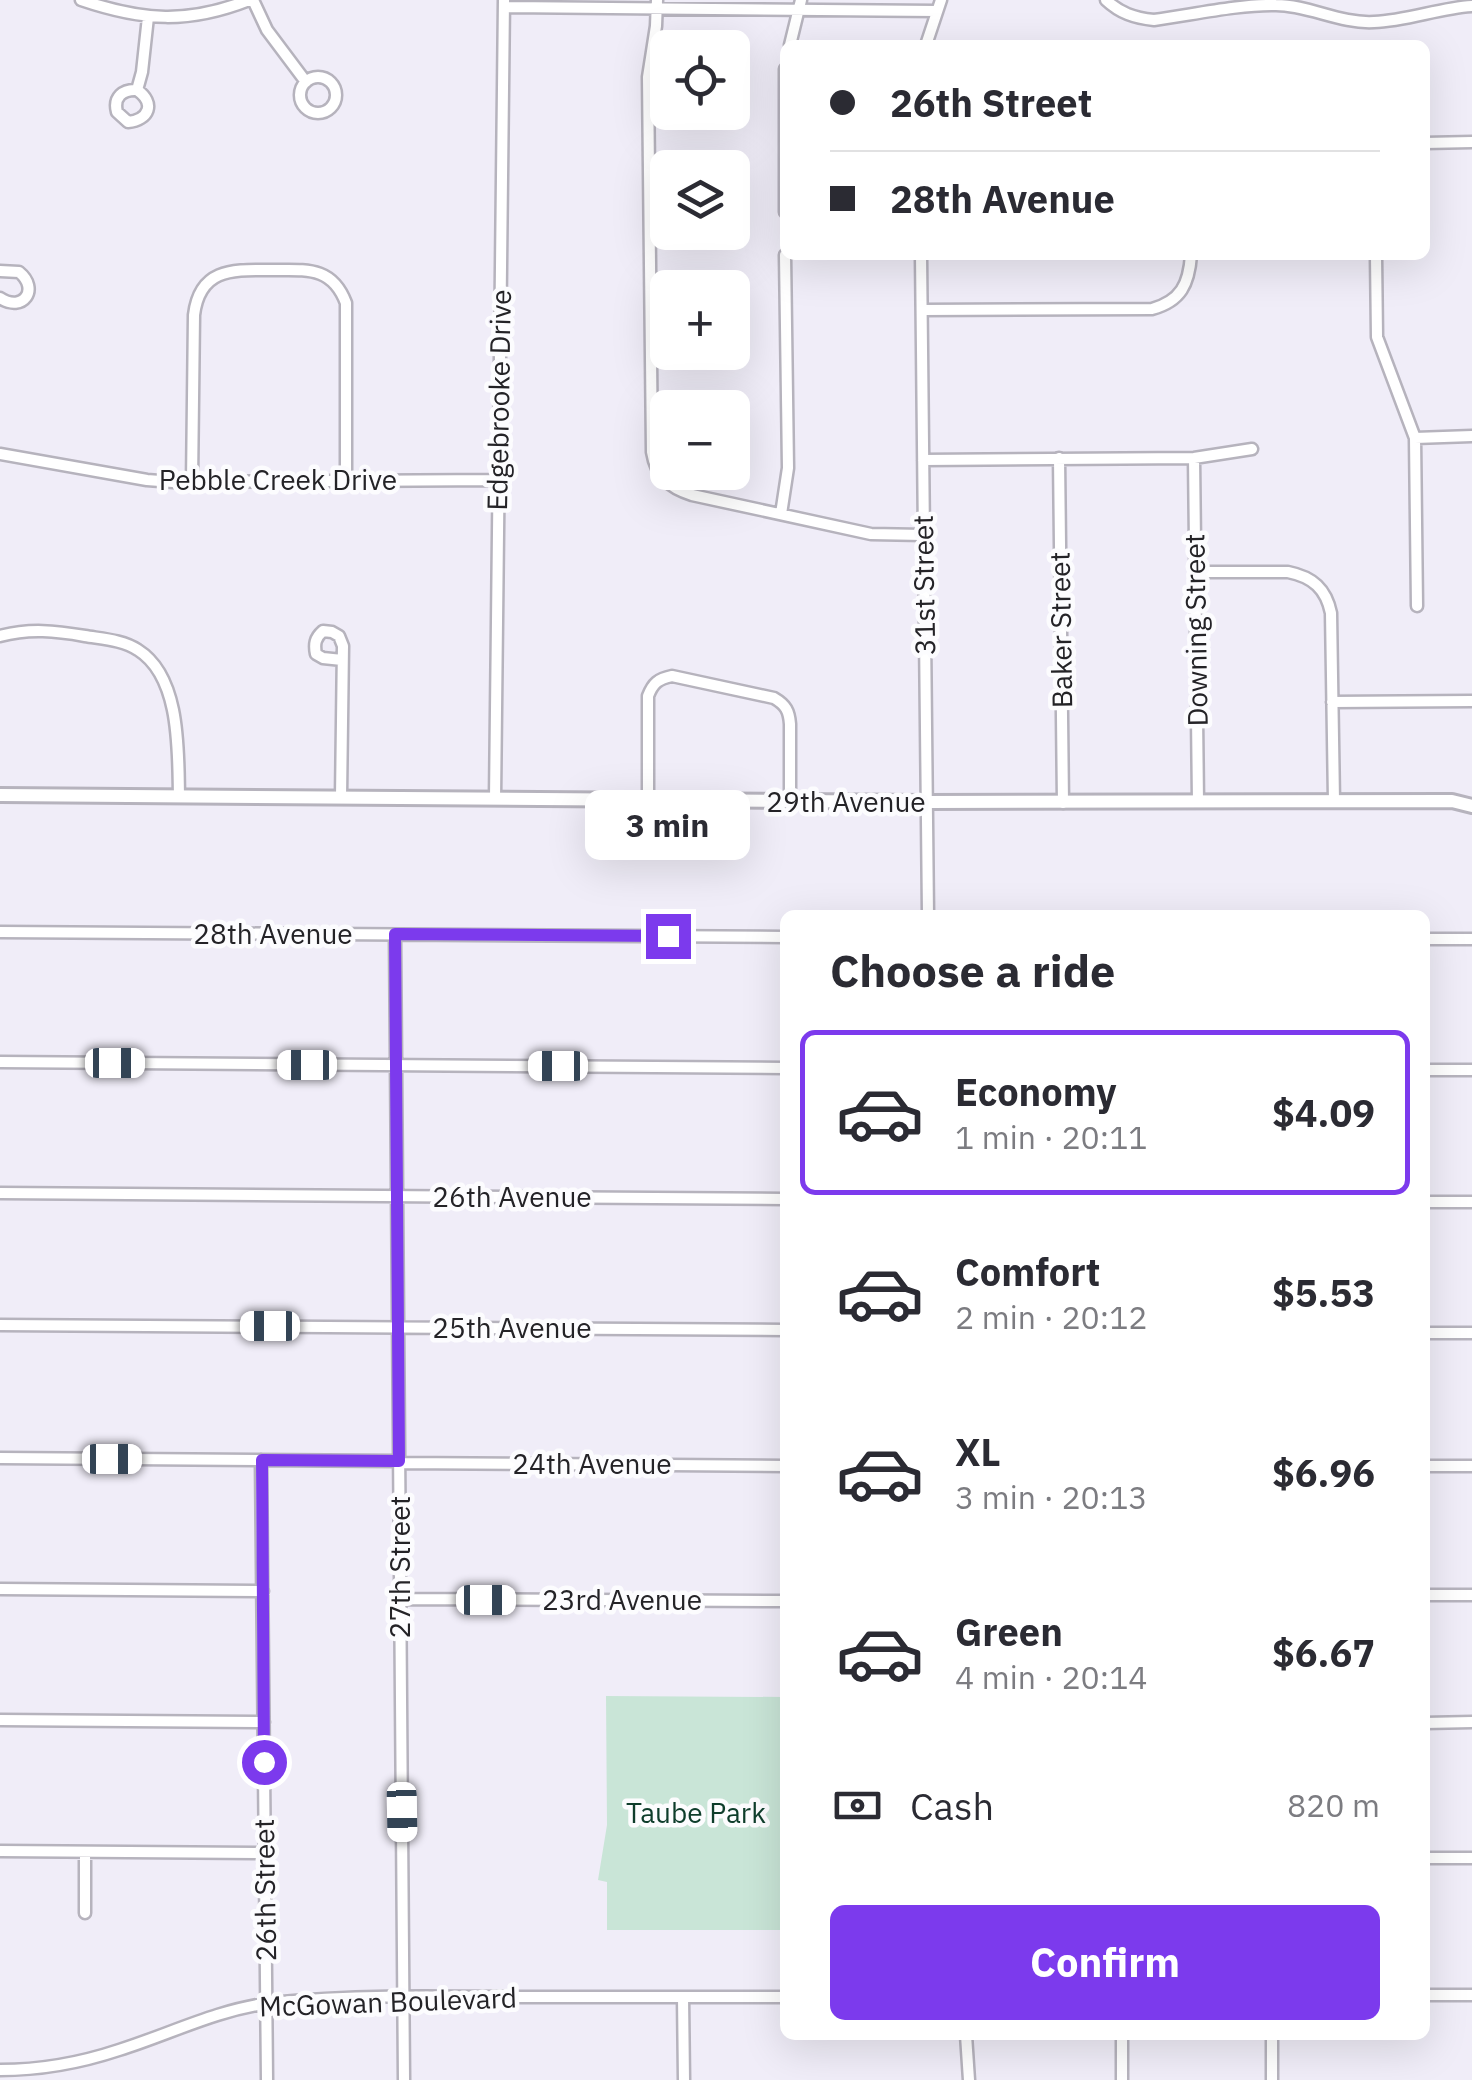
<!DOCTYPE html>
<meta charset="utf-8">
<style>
:root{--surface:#fff;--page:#f2f2f3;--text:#2b2b33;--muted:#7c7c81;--line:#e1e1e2;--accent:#7c3aed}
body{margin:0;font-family:"IBM Plex Sans",sans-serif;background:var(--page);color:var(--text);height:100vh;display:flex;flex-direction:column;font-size:38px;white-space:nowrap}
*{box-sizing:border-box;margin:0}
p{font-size:32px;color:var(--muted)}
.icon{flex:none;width:55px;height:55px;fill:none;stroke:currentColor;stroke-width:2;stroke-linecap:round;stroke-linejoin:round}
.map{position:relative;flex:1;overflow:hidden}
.sheet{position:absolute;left:780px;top:910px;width:650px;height:1130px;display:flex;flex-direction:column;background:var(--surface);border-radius:15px;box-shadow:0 10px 40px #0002}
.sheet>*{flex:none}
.hud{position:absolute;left:780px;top:40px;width:650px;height:220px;border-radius:15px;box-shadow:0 10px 40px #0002;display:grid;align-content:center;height:220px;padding:0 50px;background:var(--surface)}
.buttons{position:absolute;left:650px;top:30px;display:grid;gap:20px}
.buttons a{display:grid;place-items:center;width:100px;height:100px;border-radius:15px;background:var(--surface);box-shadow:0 10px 40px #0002;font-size:50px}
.end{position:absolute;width:45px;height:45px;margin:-22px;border:12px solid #7c3aed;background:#fff;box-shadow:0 0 0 5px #fff}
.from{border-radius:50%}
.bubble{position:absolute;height:70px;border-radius:15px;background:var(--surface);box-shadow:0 10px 40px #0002;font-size:32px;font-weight:800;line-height:70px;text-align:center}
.car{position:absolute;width:30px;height:60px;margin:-30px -15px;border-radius:12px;box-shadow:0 0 8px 2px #0007;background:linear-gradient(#fff 24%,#345 0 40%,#fff 0 76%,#345 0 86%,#fff 0)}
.hud b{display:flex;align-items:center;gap:35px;height:95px;font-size:38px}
.hud b+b{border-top:2px solid var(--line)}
.hud i{width:25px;height:25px;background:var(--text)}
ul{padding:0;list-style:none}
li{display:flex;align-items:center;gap:30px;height:165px;margin:0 20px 15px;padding:0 30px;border:5px solid transparent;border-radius:15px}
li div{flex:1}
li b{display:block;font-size:38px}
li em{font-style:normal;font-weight:800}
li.active{border-color:var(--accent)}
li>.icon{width:90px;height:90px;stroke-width:1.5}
h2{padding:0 50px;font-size:45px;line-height:120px}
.pay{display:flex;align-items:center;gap:25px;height:110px;padding:0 50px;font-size:38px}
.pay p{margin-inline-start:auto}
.cta{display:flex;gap:20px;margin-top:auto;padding:20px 50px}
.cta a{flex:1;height:115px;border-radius:15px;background:var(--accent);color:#fff;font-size:40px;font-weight:800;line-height:115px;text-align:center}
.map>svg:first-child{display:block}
</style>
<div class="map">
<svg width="1472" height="2080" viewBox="0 0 1472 2080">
<rect width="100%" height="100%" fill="#f0edf8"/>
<path fill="#c9e5d7" d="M606 1696 785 1697V1930H607V1882L598 1880 607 1825Z"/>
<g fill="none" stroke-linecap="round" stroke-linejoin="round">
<defs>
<path id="minor" d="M81 0C143 21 188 24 249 0
M253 0 267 30 306 82
M657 0 656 26 648 77 652 452C656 476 669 488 692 495L871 534 923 535
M1106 0C1120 13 1134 18 1154 20 1191 15 1240 4 1276 5 1309 5 1340 24 1374 22 1407 21 1439 8 1472 6
M504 7 937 11
M790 45 801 0
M926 45 941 0
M785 69V212
M300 95a18 18 0 1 1 36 0a18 18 0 1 1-36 0Z
M137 90C156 103 149 120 128 122L117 112C113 97 123 89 137 90L142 72 148 17
M1425 143 1472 142
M921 255 928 915
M1376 256 1377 337 1415 438 1417 606
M0 271 19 272C40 289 23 313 0 298
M922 310 1152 309C1181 301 1189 284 1191 255
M1415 438 1472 436
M0 454 147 480 173 482 498 480
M1059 458 1063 803
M1194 458 1198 802
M923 460 1194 458 1252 449
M192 482 194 315C200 267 234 270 273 270 306 270 332 266 346 303V481
M781 514 788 468 785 255
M1196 572H1288C1313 577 1326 589 1331 613L1334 801
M0 636C30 628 56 631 85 636 103 639 123 640 138 650 181 677 178 752 179 796
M1332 702 1472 701
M341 797 343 646 339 636 332 632 323 631C315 638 314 644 316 654L323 658 342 660
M495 799 504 0
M648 801V696C653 683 658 679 672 676L774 698C786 705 789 711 790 724V801
M0 932 785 937
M395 935 404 2080
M1425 939H1472
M0 1062 785 1068
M1425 1070H1472
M0 1193 785 1199
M1425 1202H1472
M0 1325 785 1330
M1425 1333H1472
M0 1458 399 1461
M261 1460 267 2080
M399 1463 785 1466
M1425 1466H1472
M0 1589 263 1591
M1425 1595H1472
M399 1599 785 1601
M0 1720 264 1722
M1425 1723 1472 1722
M0 1851 265 1853
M85 1852V1913
M1425 1858H1472
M1425 1995H1472
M683 1997 684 2080
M966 2035 969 2080
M1122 2035V2080
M1272 2035V2080
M0 2070C41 2070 80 2063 119 2050 170 2034 216 2010 270 2003 348 1995 427 1996 505 1997 598 1997 692 1997 785 1997"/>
<path id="tertiary" d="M0 795 926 802 1452 801 1472 806"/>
</defs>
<use href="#minor" stroke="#b6b3bd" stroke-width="15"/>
<use href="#tertiary" stroke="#b6b3bd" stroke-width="18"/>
<use href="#minor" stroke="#fff" stroke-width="10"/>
<use href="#tertiary" stroke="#fff" stroke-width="12"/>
</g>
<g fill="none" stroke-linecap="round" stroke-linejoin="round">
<path stroke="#7c3aed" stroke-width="12" d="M264 1762 262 1460 399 1461 395 934 668 936"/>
</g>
<g text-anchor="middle" stroke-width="9" stroke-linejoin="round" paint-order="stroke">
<g font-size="28" fill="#242327" stroke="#fcfcfe">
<text transform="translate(499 400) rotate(-89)" y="10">Edgebrooke Drive</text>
<text x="278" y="490">Pebble Creek Drive</text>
<text transform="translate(924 585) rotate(-91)" y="10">31st Street</text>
<text transform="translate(1061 630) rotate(-91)" y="10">Baker Street</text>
<text transform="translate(1196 630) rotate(-91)" y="10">Downing Street</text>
<text x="846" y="812">29th Avenue</text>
<text x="273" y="944">28th Avenue</text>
<text x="512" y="1207">26th Avenue</text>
<text x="512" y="1338">25th Avenue</text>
<text x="592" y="1474">24th Avenue</text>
<text transform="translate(400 1567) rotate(-90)" y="10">27th Street</text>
<text x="622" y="1610">23rd Avenue</text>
<text transform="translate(265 1890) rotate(-91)" y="10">26th Street</text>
<text transform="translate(388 2002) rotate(-2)" y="10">McGowan Boulevard</text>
</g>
<g font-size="28" fill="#0e3d2b" stroke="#fcfcfe">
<text x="696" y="1823">Taube Park</text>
</g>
</g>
</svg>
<div class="buttons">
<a><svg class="icon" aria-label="locate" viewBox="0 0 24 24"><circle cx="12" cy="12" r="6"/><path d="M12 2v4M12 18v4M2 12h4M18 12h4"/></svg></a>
<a><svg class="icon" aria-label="layers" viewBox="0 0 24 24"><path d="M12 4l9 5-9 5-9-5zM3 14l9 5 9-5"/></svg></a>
<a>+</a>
<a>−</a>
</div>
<i class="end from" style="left:264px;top:1762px"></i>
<i class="end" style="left:668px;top:936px"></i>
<div class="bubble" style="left:585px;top:790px;width:165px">3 min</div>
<i class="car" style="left:115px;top:1063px;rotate:90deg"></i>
<i class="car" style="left:307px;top:1065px;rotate:270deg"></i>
<i class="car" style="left:558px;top:1066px;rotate:270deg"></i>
<i class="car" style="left:270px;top:1326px;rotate:270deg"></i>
<i class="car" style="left:112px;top:1459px;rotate:90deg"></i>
<i class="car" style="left:486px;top:1600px;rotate:90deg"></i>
<i class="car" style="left:402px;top:1812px;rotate:179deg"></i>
<div class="hud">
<b><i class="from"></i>26th Street</b>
<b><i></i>28th Avenue</b>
</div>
<section class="sheet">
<h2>Choose a ride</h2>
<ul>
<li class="active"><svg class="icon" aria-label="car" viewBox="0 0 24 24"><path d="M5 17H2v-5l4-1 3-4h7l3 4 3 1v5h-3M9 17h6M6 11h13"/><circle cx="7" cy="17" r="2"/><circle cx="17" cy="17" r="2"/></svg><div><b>Economy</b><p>1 min · 20:11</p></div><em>$4.09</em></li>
<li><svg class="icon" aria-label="car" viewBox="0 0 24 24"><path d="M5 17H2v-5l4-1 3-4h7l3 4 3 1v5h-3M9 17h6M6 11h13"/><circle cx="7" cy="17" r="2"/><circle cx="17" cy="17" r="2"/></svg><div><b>Comfort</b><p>2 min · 20:12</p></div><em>$5.53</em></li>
<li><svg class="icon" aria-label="car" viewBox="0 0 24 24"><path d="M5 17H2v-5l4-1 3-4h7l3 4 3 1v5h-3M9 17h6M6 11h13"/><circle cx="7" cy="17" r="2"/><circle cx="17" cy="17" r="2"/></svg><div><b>XL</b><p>3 min · 20:13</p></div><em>$6.96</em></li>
<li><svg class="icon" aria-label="car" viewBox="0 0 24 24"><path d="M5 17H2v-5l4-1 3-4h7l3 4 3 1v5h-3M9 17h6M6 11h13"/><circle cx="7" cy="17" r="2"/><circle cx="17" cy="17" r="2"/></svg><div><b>Green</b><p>4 min · 20:14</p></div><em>$6.67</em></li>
</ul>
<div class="pay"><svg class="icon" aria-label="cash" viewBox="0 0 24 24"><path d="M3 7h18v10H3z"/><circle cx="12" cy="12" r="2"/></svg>Cash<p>820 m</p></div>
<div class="cta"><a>Confirm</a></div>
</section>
</div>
